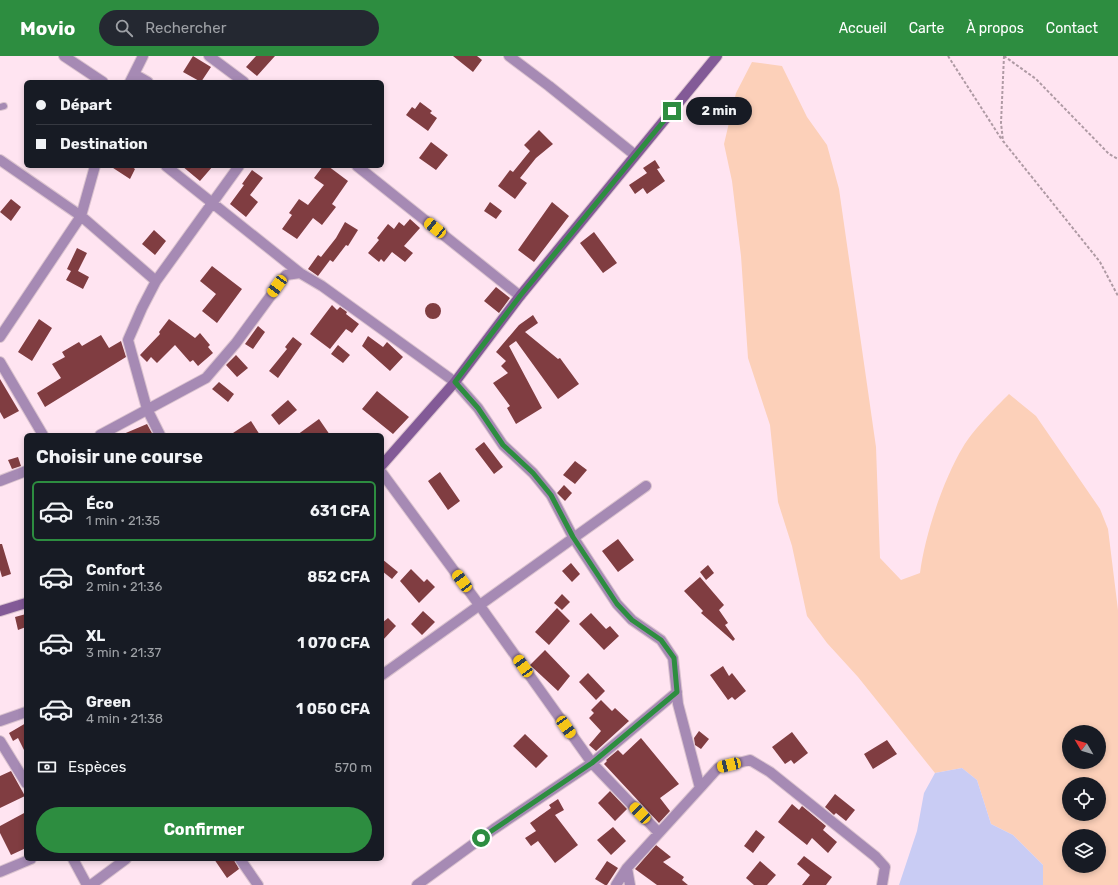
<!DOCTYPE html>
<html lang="fr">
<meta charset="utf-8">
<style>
:root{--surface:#171b24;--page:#242831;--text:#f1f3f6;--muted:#9ea1a6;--line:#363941;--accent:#2d8d40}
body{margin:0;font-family:Rubik,sans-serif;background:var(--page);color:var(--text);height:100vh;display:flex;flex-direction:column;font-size:15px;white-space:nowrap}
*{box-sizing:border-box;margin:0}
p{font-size:13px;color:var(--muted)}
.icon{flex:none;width:22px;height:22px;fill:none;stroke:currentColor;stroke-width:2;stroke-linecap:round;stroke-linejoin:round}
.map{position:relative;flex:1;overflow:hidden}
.panel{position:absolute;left:24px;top:377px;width:360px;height:428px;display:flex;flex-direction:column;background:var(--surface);border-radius:6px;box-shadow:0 2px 6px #0003}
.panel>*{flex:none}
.top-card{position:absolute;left:24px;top:24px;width:360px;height:88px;border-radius:6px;box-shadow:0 2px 6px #0003;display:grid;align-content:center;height:88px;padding:0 12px;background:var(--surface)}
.needle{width:26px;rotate:308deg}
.tools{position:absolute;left:1062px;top:669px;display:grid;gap:8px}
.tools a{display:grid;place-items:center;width:44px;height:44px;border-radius:50%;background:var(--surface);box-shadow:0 2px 6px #0003;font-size:20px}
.end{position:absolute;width:18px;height:18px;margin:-9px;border:5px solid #2d8d40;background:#fff;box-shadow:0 0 0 2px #fff}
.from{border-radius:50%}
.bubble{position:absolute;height:28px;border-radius:14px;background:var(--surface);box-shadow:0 2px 6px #0003;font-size:13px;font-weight:700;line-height:28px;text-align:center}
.car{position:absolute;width:12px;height:24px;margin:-12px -6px;border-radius:5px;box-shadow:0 0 3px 1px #0007;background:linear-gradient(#f5c518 24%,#345 0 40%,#f5c518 0 76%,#345 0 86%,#f5c518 0)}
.top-card b{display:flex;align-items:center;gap:14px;height:38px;font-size:15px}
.top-card b+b{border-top:1px solid var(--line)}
.top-card i{width:10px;height:10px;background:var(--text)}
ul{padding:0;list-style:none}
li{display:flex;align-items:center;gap:12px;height:60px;margin:0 8px 6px;padding:0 4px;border:2px solid transparent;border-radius:6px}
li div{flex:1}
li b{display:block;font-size:15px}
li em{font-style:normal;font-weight:700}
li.active{border-color:var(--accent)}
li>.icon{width:36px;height:36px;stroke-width:1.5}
h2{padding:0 12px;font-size:18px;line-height:48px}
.pay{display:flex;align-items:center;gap:10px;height:44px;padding:0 12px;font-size:15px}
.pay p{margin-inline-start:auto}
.action{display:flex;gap:8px;margin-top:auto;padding:8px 12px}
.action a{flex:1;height:46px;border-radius:24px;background:var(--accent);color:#fff;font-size:16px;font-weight:700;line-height:46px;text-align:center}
header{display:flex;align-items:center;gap:24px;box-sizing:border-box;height:56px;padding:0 20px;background:var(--accent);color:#fff}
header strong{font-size:19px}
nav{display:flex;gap:22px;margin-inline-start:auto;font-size:14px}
.search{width:280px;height:36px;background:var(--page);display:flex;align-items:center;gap:10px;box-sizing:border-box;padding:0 14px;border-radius:22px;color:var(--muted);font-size:15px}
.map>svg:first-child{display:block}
</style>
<header>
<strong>Movio</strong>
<div class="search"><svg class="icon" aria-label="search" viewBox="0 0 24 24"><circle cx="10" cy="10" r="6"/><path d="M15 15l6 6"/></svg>Rechercher</div>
<nav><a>Accueil</a><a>Carte</a><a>À propos</a><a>Contact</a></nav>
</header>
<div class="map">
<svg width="1118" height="829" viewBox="0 0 1118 829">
<rect width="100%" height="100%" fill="#ffe4f1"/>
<path fill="#fcd0b9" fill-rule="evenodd" d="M752 6 782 10 807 61 827 89 839 133 876 391 880 502 901 524 920 517C925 479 943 424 963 391 973 374 995 352 1009 338L1036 360 1100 453 1108 473 1118 554V829H1043V809L1013 779 991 768 977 724 962 712 935 717 858 621 827 587 807 560 792 490 778 446 770 369 748 302 741 200 732 125 724 88 736 37ZM1069 676H1099V706H1069ZM1069 728H1099V758H1069ZM1069 780H1099V810H1069Z"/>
<path fill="#c9ccf4" d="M962 712 977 724 991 768 1013 779 1043 809V829H899L917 775 924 737 935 717Z"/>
<path fill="#803d41" d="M193 0 211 11 201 26 183 16Z
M256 0H275L257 20 246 11Z
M453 0H477L482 4 473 16Z
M420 46 432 55 430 57 437 62 428 75 406 59 412 51 415 53Z
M539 74 553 88 536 102 520 122 527 127 515 143 498 130 510 114 513 116 530 95 524 89Z
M431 86 448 99 436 114 419 102Z
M655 104 660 112 657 113 665 125 647 138 643 132 635 138 629 129 647 117 643 112Z
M110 110H131L135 113 130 123Z
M182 110H213L200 125Z
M323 110H328L348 125 332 148 336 151 322 169 313 162 297 183 282 173 292 159 289 157 299 143 308 149 324 129 314 122Z
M252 114 263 122 250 139 258 146 246 161 230 148 244 129 242 128Z
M11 143 21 151 11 165 0 156Z
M490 146 502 155 496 163 484 155Z
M552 146 569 160 534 206 518 194Z
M410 163 420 172 404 190 413 197 405 206 392 196 384 206 381 203 379 206 368 197 379 184 377 182 388 168 394 173 399 166 404 170Z
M345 166 358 174 348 190 346 189 333 206 330 204 318 220 308 213 318 199 321 201 336 182Z
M154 174 166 185 155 199 142 188Z
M594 176 617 207 603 217 580 187Z
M77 192 87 197 78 215 89 221 83 233 66 224 71 215 67 213Z
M212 210 242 233 217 267 202 255 216 238 200 225Z
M496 231 510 242 499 257 484 245Z
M425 255a8 8 0 1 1 16 0a8 8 0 1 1-16 0Z
M332 249 337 254 340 251 347 256 346 258 359 268 352 277 346 273 330 293 310 278Z
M533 259 538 267 525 276 558 303 560 302 579 328 558 343 516 285 509 290 542 352 516 368 507 352 510 350 493 327 508 317 501 310 506 305 496 296 519 269Z
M39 263 52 272 32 305 18 296Z
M169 263 195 282 200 277 210 289 208 291 213 297 198 310 193 304 190 306 175 289 157 307 151 301 147 306 140 299 160 278 159 276Z
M258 270 265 276 253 293 245 288Z
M101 279 109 292 121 285 126 301 45 351 37 337 61 322 52 308 65 301 62 296 79 286 82 290Z
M368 280 383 291 387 286 403 301 390 315 362 290Z
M293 281 302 288 278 322 269 315 287 293 285 291Z
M338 289 350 299 343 307 331 298Z
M236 299 248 312 237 321 226 309Z
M0 323 19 355 4 363 0 356Z
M219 326 234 338 228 346 212 333Z
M377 335 409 361 393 378 362 353Z
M288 344 297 354 279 369 271 359Z
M319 363 330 379H297Z
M251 365 260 379H230Z
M147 368 153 379H121Z
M484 386 503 411 494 418 475 393Z
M18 401 21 410 12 413 8 404Z
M575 405 587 414 575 428 563 419Z
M440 416 460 445 448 454 428 425Z
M564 429 572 437 565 445 557 437Z
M618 483 634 504 618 516 602 495Z
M0 488H2L11 518 2 521 0 514Z
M382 503 398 516 392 523 382 515Z
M571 507 580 518 572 526 562 515Z
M708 509 714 517 706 524 700 516Z
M411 513 424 526 427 523 435 531 419 547 400 525Z
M700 521 724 549 719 554 728 567 725 569 735 583 733 585 701 557 703 555 684 535Z
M562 538 570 546 562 554 554 547Z
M557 552 570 565 549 589 535 576Z
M423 555 435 566 422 579 411 568Z
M591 557 606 573 610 570 619 580 604 594 579 568Z
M26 558V571L18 574 15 561Z
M388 562 396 570 382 585V567Z
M545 594 570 620 558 635 530 609Z
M723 610 729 620 732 617 746 635 735 644 732 641 728 644 710 619Z
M588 617 605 635 596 644 579 626Z
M601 644 612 655 615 652 629 665 596 695 589 689 601 675 589 662 594 657 591 654Z
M26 667V698L18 682 13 685 9 677Z
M699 675 709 683 701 693 695 689 694 682Z
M792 676 808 697 794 708 791 704 785 708 772 691Z
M525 678 548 700 536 712 513 690Z
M641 682 679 728 660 742 670 755 659 767 604 708 607 705 606 704 618 694 623 699Z
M887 684 897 698 873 713 864 698Z
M11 715 25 740 0 752V720Z
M610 735 627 753 615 765 598 747Z
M835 738 855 754 846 765 836 757 834 759 825 751Z
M558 743 564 754 555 759 578 789 555 807 538 785 531 790 525 782 536 775 530 767 551 752 549 749Z
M792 748 799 754 802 750 826 770 823 774 837 786 828 797 812 782 807 789 778 766Z
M26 756V792L11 799 0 777V770Z
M613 771 626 785 611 799 597 784Z
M756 774 765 781 753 797 744 790Z
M656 789 671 801 663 806 684 821 682 824 688 829H657L635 813Z
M804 800 832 821 826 829H802L810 819 797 808Z
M214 803H234L239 813 227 822Z
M607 805 618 812 607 829H605L595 823Z
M760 805 776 819 767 829H754L746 822Z"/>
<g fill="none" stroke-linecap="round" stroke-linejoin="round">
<defs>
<path id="lane" d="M0 51 4 50"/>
<path id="street" d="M64 0 103 26
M209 0 244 26
M509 0 549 30 635 99
M134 18 148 26
M130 26 143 0
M0 104 81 160 156 225
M166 110 300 217 322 230 455 326 478 352 503 389 533 417 551 439 573 481 617 548 632 564 661 584 673 602 678 648 700 732 627 812 616 829
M357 110 520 240
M0 281 81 160 95 110
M0 306 43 379
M100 379 206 322 236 287 286 219 300 217
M160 379 147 353 128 284 142 252 156 225 239 110
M382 417 480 550 592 707 659 777
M0 425 26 415
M382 619 646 430
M0 665 26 656
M0 685 26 727
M700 732 718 712 750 704 770 716 876 801 885 811 882 829
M73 803 87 829
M240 803 258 829
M627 812 630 829
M0 816 31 803
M91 829 126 803
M417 829 494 773 592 707 677 636"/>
<path id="secondary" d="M382 409 455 326 520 240 717 0
M0 555 26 547"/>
</defs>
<use href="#lane" stroke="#dbc3cf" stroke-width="8"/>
<use href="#street" stroke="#dbc3cf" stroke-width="12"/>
<use href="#secondary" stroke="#dbc3cf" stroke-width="12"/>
<path stroke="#af9aa4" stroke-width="2" stroke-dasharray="3 2" stroke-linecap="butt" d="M948 0 1002 84
M1004 0 1001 67 1003 85 1100 206 1118 240
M1004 0 1036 23 1109 98 1118 103"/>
<use href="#lane" stroke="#a68ab4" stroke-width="6"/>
<use href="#street" stroke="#a68ab4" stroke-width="10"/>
<use href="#secondary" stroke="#835a97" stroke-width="10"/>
</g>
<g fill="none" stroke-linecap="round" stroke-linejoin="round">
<path stroke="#2d8d40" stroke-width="5" d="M481 782 592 707 677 636 674 602 661 584 632 564 617 548 573 481 551 439 533 417 503 389 478 352 455 326 520 240 672 55"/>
</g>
</svg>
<div class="tools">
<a><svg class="needle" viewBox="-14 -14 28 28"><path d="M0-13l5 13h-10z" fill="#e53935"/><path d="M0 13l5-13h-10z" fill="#9ea1a6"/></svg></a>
<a><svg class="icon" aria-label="locate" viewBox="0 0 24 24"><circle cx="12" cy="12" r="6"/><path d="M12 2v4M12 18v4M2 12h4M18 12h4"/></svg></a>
<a><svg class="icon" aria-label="layers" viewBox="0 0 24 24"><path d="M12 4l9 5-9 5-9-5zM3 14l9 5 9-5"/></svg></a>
</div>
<i class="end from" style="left:481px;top:782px"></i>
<i class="end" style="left:672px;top:55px"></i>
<div class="bubble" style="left:686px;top:41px;width:66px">2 min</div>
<i class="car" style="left:435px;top:172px;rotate:309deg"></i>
<i class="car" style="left:277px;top:230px;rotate:216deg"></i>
<i class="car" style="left:462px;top:525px;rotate:323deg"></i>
<i class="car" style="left:523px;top:610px;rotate:325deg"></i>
<i class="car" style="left:566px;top:671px;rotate:145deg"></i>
<i class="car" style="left:729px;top:709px;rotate:257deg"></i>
<i class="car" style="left:640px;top:757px;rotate:316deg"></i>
<div class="top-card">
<b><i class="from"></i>Départ</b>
<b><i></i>Destination</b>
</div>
<section class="panel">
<h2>Choisir une course</h2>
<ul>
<li class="active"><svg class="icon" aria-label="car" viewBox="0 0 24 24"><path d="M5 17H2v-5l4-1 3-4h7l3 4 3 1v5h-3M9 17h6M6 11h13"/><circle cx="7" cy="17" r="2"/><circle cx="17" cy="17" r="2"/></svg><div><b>Éco</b><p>1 min · 21:35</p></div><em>631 CFA</em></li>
<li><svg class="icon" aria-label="car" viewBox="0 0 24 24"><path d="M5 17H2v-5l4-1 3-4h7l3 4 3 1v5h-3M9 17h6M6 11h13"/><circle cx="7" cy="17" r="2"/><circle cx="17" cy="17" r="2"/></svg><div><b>Confort</b><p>2 min · 21:36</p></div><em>852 CFA</em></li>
<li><svg class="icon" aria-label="car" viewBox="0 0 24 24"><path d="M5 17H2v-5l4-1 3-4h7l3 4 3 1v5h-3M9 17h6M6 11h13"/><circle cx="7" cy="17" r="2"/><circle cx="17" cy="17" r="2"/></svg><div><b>XL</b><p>3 min · 21:37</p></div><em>1 070 CFA</em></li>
<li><svg class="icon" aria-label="car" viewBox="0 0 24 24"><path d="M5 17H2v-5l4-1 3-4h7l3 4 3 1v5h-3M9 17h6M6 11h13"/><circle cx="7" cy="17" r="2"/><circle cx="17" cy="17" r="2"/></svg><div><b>Green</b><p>4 min · 21:38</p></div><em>1 050 CFA</em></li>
</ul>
<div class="pay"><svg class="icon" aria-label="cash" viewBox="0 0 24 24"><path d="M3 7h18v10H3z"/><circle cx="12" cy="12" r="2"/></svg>Espèces<p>570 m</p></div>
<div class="action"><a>Confirmer</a></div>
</section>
</div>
